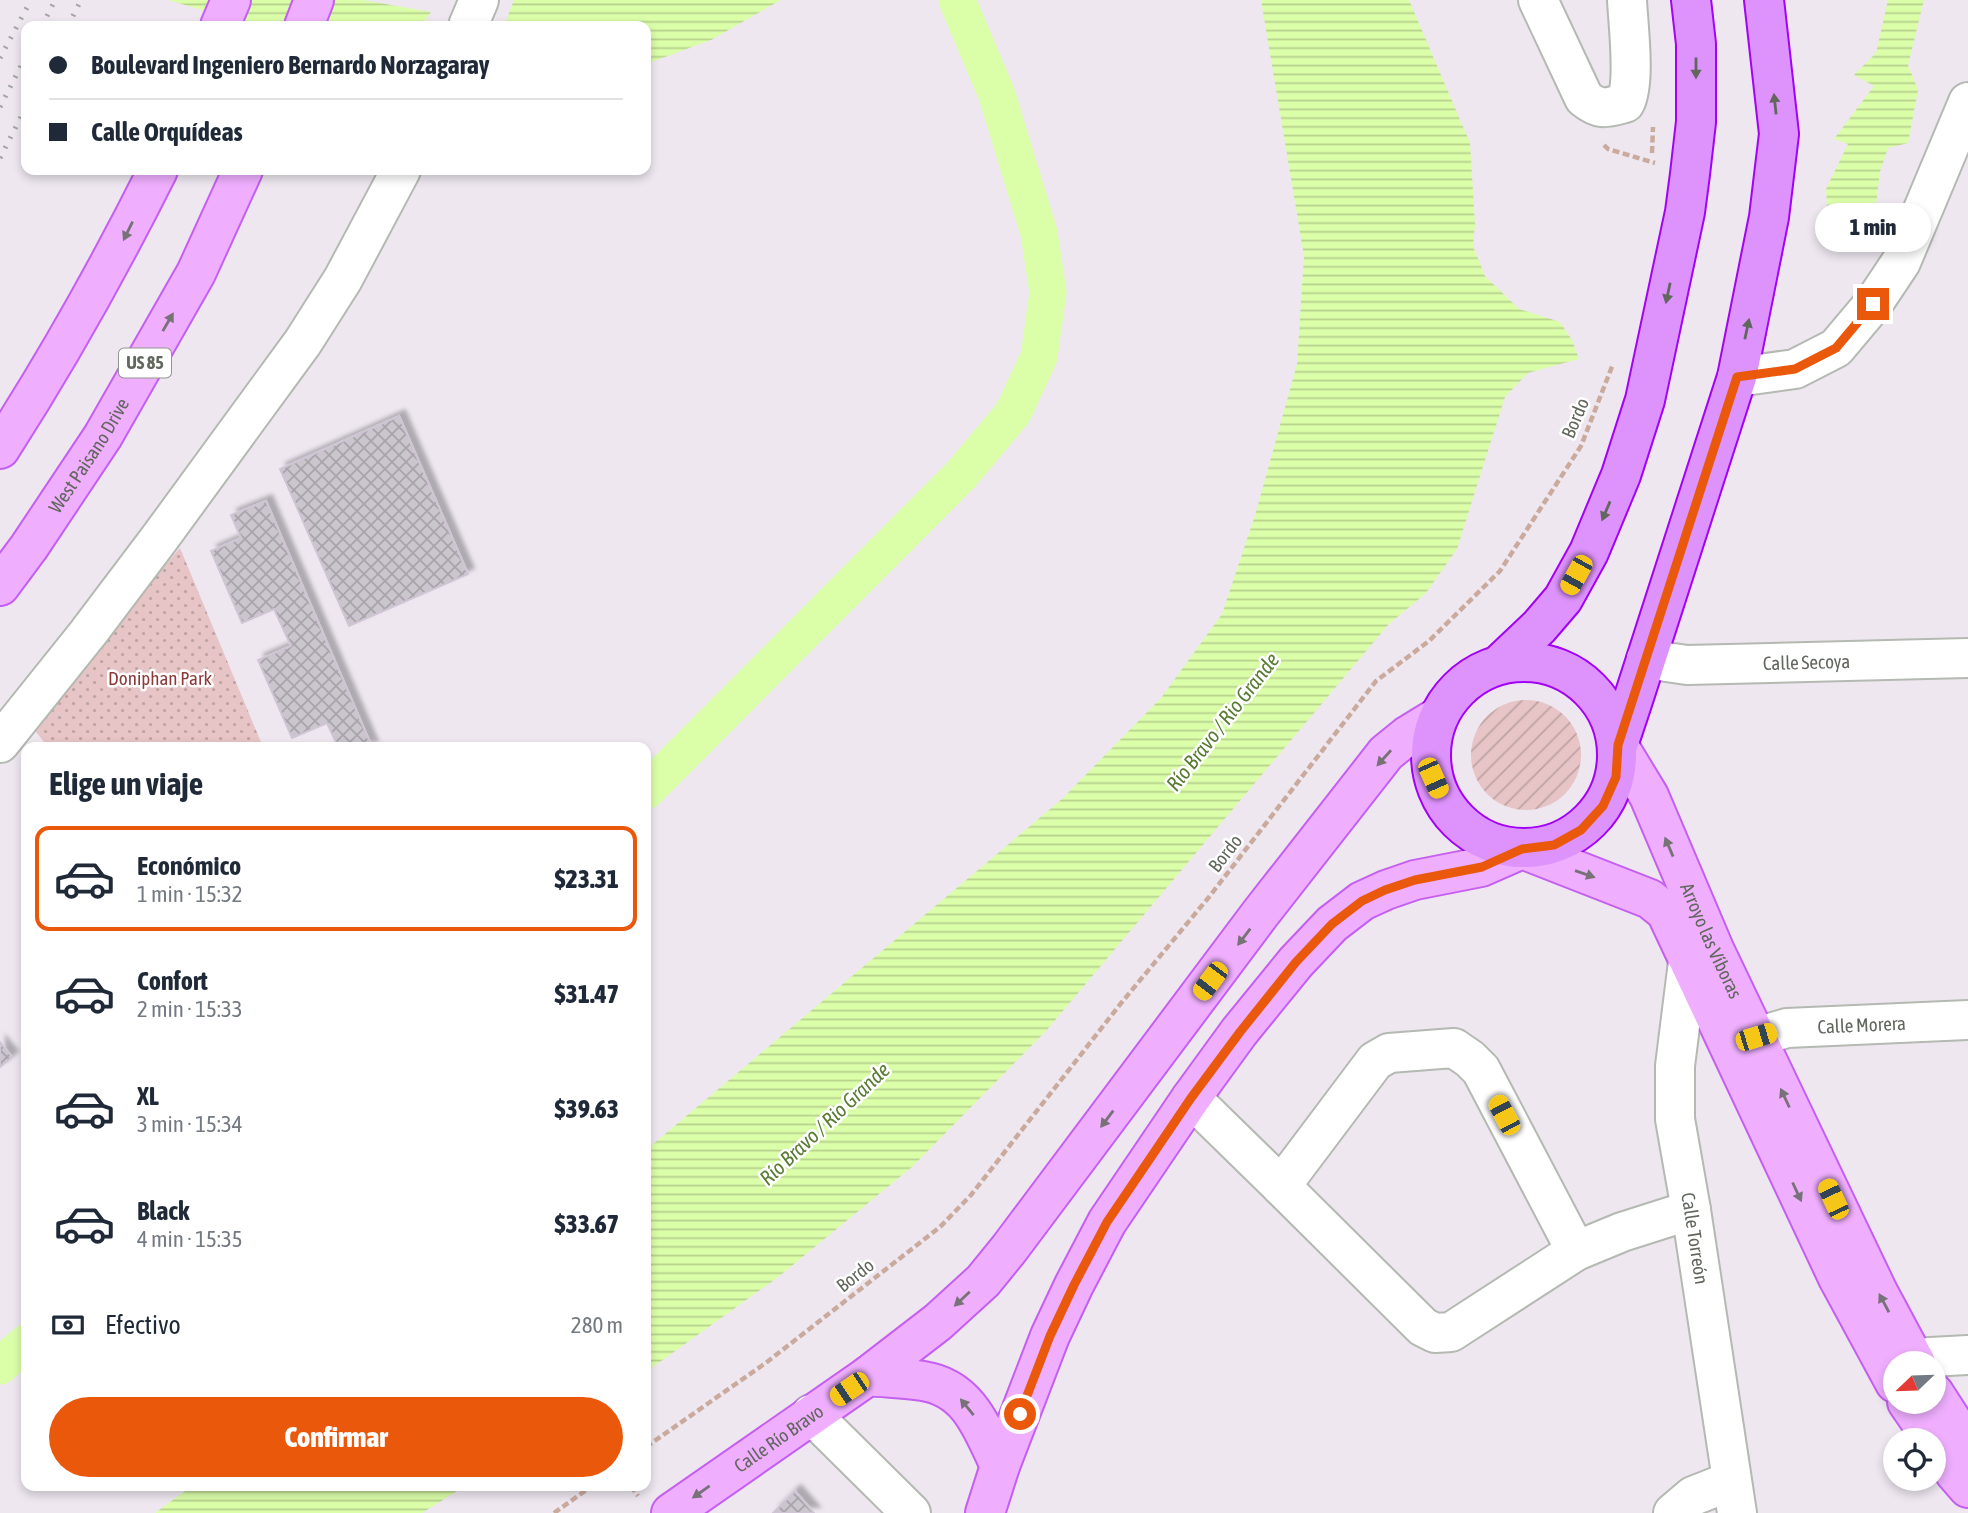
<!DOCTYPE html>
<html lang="es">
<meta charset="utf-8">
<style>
:root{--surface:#fff;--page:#f6f6f7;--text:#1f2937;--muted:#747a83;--line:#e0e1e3;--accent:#ea580c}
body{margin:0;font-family:"Asap Condensed",sans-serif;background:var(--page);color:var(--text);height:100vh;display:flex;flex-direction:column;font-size:26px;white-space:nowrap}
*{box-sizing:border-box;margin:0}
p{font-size:23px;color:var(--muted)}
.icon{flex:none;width:38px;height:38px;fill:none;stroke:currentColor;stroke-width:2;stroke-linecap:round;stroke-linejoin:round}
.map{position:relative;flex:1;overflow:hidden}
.details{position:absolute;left:21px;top:742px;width:630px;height:749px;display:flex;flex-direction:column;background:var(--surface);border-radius:14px;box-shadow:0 4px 10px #0003}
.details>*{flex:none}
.banner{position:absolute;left:21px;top:21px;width:630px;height:154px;border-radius:14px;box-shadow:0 4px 10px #0003;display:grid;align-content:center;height:154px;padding:0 28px;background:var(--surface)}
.needle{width:46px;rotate:247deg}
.fabs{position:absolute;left:1883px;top:1351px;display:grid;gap:14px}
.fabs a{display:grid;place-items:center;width:63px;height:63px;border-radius:50%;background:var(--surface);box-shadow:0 4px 10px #0003;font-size:35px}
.end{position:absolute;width:32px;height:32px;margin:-16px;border:9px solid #ea580c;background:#fff;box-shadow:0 0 0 4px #fff}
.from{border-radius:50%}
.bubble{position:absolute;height:49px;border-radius:24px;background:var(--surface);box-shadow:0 4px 10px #0003;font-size:23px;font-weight:800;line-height:49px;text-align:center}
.car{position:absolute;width:21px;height:42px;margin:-21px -10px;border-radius:9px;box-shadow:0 0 5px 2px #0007;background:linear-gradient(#f5c518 24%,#345 0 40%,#f5c518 0 76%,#345 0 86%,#f5c518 0)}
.banner b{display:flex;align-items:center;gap:24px;height:66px;font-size:26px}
.banner b+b{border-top:2px solid var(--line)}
.banner i{width:18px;height:18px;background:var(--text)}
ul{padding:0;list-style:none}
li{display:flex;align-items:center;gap:21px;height:105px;margin:0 14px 10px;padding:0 14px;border:4px solid transparent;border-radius:14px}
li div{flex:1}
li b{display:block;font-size:26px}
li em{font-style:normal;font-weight:800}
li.current{border-color:var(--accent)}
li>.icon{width:63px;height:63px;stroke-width:1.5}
h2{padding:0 28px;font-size:32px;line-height:84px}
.pay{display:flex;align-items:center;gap:18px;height:77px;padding:0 28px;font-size:26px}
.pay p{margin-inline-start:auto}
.button{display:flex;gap:14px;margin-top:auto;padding:14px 28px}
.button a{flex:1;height:80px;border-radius:42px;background:var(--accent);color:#fff;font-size:28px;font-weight:800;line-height:80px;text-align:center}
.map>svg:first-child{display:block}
</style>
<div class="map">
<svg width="1968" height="1513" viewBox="0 0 1968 1513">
<defs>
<pattern id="park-dots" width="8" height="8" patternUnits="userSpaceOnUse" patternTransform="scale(1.75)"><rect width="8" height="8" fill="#e7c4c5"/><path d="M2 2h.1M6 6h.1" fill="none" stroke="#bfa3a3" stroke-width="1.8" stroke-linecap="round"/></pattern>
<pattern id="garden-furrows" width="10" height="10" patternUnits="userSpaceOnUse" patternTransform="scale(1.75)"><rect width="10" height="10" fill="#e7c4c5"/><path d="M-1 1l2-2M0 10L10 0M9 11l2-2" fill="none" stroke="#bfa3a3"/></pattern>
<pattern id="water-rules" width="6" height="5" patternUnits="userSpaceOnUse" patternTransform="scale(1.75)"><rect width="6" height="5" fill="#dbfea9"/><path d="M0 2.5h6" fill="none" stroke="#b5d18d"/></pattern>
<pattern id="building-cross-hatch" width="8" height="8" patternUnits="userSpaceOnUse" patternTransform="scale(1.75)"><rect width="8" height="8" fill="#cbc5ce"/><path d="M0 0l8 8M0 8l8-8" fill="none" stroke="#a8a4aa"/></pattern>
<filter id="shadow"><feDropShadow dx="6" dy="-6" stdDeviation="2" flood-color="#0004"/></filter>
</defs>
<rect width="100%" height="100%" fill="#eee7f0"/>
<path fill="url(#park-dots)" d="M180 548 263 747H48L29 723Z"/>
<path fill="url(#garden-furrows)" d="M1471 755a55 55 0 1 1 110 0a55 55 0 1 1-110 0Z"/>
<path fill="url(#water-rules)" d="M168 0H363L431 12 421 26H256Z
M514 0H781L711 40 646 64V26H504Z
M1261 0H1409L1470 143 1475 224 1473 246 1485 276 1519 309 1560 322 1572 340 1579 359 1528 373 1505 397 1457 549 1426 593 1389 624 1046 1031 912 1167 777 1278 646 1372V1150L1062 799 1161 698 1222 614 1256 512 1297 364 1304 256Z
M1888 0H1924L1908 65 1918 90 1908 143 1888 148 1880 172 1874 221 1829 237 1826 189 1848 144 1834 139 1874 86 1854 75 1876 53Z
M192 1486H465L422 1513H155Z"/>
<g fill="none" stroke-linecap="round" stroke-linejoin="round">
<path stroke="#dbfea9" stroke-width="37" d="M646 791 962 474 1013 413 1039 357 1048 292 1039 233 997 95 957 0
M0 1366 26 1343"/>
</g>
<path fill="url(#building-cross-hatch)" stroke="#d0c5d5" stroke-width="2" filter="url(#shadow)" d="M399 416 468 574 349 626 280 469Z
M266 501 372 747H338L327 723 292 738 258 660 291 646 274 609 242 623 211 551 241 538 231 515Z
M0 1042 12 1057 0 1067Z
M795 1491 814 1513H773Z"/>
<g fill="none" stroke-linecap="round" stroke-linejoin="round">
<defs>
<g id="minor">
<path d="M1538 0 1584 98C1600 111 1606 108 1625 103 1636 83 1628 24 1627 0"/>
<path d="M468 26 479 0"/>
<path d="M1737 377 1795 369 1836 348 1873 304 1901 262 1968 102"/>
<path id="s1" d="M1646 659 1687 665 1968 658"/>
<path d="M0 743 88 633 159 539 303 342 343 279 401 170"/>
<path id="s2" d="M1705 953 1688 962 1675 1066V1119L1691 1210 1737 1513"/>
<path id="s3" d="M1756 1037 1787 1028 1968 1020"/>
<path d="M1191 1098 1281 1186 1375 1061 1389 1053 1454 1048 1470 1059 1481 1070 1576 1251 1622 1232 1691 1210"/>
<path d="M1281 1186 1423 1327 1435 1333 1451 1332 1576 1251"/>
<path d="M1884 1362 1912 1358 1968 1355"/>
<path d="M811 1414 911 1513"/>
<path d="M1673 1513 1693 1496 1731 1481"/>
</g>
<g id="major">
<path d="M220 26 231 0"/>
<path d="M304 26 314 0"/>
<path d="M0 449C58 359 110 266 158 170"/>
<path id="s4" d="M0 586 29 547 103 436 196 273 243 170"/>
<path id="s5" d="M1618 745 1649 796 1714 949 1878 1292 1916 1363"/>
<path d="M868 1376C886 1378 905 1378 923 1381 969 1388 982 1428 1000 1466"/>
<path d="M1934 1393 1968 1446"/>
<path d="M1907 1402 1933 1440"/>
<path d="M1934 1442 1955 1473 1968 1488"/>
<path id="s6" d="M671 1513 868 1376 938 1322 983 1281 1009 1249 1260 914 1386 753 1407 736 1438 717"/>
<path d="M985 1513 1000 1466 1050 1336 1074 1285 1107 1222 1191 1098 1239 1032 1296 962 1332 924 1362 901 1386 890 1415 880 1481 867 1522 849 1650 899 1666 912 1838 1278 1895 1383"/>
</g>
<path id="highway" d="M1431 755a93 93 0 1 1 186 0a93 93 0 1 1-186 0Z
M1501 663 1539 627 1563 599 1589 552 1621 475 1645 400 1685 212 1690 174 1696 122V44L1691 0
M1618 745 1633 700 1737 377 1769 217 1779 134 1764 0"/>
</defs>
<use href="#minor" stroke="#b4b9b2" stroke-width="42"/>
<use href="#major" stroke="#c45ff1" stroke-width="42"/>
<use href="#highway" stroke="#a202f5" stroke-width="42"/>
<path stroke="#cbaa9e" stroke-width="4.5" stroke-dasharray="7 3.5" stroke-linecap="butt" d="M1604 145 1608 149 1655 163
M1652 153 1653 127
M646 1447 767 1362 940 1227 971 1195 1122 1002 1209 897 1376 681 1429 641 1500 571 1581 446 1613 364
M631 1486 638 1496
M554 1513 592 1486"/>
<use href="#minor" stroke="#fff" stroke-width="38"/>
<use href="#major" stroke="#efaefe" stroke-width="38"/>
<use href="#highway" stroke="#de92fc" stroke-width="38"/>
<path stroke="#a3a5a2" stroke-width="5" stroke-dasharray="2 9" stroke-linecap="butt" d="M42 26 55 0
M68 26 81 0
M0 58 31 0
M0 107 26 56
M0 158 26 107"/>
</g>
<defs><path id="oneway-solid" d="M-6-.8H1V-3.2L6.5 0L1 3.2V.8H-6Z" transform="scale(1.75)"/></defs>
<g fill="#62675e">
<use href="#oneway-solid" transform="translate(1696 68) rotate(90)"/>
<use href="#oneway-solid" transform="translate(1775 104) rotate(-96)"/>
<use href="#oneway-solid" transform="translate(1668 293) rotate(102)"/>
<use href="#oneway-solid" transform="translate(1747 329) rotate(-78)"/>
<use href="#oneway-solid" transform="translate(1606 511) rotate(113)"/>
</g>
<g fill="#777276">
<use href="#oneway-solid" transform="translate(128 231) rotate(116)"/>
<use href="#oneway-solid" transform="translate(168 322) rotate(-60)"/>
<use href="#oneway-solid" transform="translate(1384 758) rotate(132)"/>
<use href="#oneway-solid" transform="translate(1669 847) rotate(-113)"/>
<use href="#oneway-solid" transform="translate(1585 874) rotate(19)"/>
<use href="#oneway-solid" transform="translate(1244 937) rotate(127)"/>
<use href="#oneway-solid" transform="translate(1785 1098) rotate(-115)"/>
<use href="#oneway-solid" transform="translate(1107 1119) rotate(127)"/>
<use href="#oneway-solid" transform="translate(1797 1192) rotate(65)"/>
<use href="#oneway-solid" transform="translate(962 1299) rotate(137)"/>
<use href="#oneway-solid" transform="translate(1884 1303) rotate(-118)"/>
<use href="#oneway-solid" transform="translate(967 1407) rotate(-129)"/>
<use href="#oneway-solid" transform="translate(701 1492) rotate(145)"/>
</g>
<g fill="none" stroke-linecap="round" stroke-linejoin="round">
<path stroke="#ea580c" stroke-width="9" d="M1020 1414 1050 1336 1074 1285 1107 1222 1191 1098 1240 1032 1296 962 1332 924 1362 901 1385 890 1415 880 1482 867 1522 849 1554 845 1581 830 1603 806 1616 777 1618 745 1737 377 1795 369 1836 348 1873 304"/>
</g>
<g text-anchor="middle" stroke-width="5" stroke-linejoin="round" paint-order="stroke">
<rect fill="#fff" stroke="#91958e" stroke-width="2" x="119" y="348.5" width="52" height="29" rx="5"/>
<g font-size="18" font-weight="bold" fill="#62675e">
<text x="145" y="369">US 85</text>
</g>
<g font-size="19" fill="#62675e" stroke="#fff">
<text transform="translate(1575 418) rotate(-67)" y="7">Bordo</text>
<text dy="7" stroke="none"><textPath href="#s4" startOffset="158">West Paisano Drive</textPath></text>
<text dy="7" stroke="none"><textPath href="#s1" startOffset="161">Calle Secoya</textPath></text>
<text transform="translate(1225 853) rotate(-52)" y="7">Bordo</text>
<text dy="7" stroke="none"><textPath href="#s5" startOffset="217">Arroyo las Víboras</textPath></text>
<text dy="7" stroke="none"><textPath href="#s3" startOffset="107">Calle Morera</textPath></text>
<text dy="7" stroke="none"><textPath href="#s2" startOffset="298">Calle Torreón</textPath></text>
<text transform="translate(855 1275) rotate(-38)" y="7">Bordo</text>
<text dy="7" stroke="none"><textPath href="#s6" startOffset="131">Calle Río Bravo</textPath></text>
</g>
<g font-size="19" fill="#8c3a38" stroke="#fff">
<text x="160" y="685">Doniphan Park</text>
</g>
<g font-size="21" font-style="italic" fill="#587c33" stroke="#fff">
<text transform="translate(1223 722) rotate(-52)" y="7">Río Bravo / Rio Grande</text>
<text transform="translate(825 1124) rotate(-43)" y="7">Río Bravo / Rio Grande</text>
</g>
</g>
</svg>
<div class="fabs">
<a><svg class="needle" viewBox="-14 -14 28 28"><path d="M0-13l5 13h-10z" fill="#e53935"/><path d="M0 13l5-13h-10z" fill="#747a83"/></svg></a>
<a><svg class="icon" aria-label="locate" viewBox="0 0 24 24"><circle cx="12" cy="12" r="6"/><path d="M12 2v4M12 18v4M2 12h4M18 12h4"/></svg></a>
</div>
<i class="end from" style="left:1020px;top:1414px"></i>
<i class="end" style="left:1873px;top:304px"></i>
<div class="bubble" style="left:1815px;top:203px;width:116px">1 min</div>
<i class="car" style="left:1576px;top:575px;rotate:209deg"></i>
<i class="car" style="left:1433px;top:778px;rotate:156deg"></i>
<i class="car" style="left:1210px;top:981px;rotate:217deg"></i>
<i class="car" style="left:1756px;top:1037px;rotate:73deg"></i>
<i class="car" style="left:1504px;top:1115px;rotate:332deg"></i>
<i class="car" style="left:1833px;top:1199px;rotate:335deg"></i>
<i class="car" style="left:849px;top:1389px;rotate:236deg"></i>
<div class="banner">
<b><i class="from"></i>Boulevard Ingeniero Bernardo Norzagaray</b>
<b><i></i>Calle Orquídeas</b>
</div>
<section class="details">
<h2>Elige un viaje</h2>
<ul>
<li class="current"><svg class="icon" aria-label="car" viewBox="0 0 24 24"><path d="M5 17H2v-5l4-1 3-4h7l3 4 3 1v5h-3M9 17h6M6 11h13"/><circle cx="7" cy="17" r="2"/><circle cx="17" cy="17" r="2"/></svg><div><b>Económico</b><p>1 min · 15:32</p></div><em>$23.31</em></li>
<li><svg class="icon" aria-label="car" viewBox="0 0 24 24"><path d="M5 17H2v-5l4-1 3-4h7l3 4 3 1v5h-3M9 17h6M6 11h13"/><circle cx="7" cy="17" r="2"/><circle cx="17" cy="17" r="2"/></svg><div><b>Confort</b><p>2 min · 15:33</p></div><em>$31.47</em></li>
<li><svg class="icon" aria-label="car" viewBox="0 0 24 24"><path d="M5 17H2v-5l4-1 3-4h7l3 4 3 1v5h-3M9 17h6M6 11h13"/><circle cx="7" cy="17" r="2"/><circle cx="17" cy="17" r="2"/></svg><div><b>XL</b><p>3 min · 15:34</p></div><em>$39.63</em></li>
<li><svg class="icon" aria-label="car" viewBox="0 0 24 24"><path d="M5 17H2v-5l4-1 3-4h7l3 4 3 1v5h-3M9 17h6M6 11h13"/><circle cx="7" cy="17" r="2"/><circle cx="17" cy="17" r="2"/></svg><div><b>Black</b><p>4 min · 15:35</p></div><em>$33.67</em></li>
</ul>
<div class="pay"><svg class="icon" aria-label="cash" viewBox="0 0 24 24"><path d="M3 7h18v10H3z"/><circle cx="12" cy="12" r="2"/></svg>Efectivo<p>280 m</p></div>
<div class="button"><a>Confirmar</a></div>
</section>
</div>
